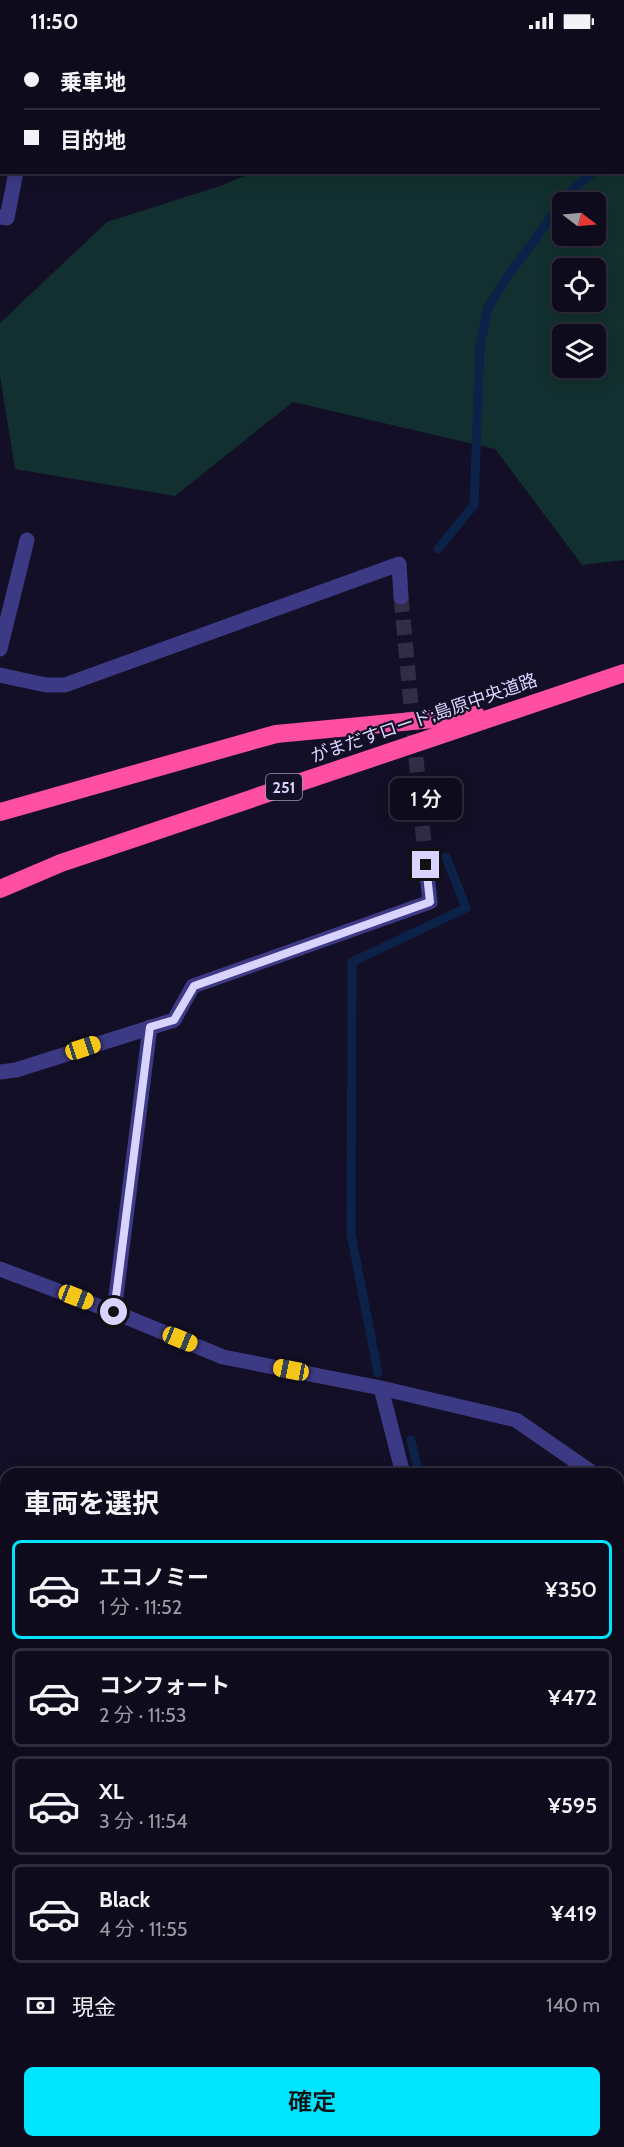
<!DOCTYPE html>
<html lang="ja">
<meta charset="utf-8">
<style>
:root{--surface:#0e0b1c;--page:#171425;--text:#f1f3f6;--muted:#9b9ba3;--line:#2e2b3b;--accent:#00e5ff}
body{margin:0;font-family:Cabin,"Noto Sans JP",sans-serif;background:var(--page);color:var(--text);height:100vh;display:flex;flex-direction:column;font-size:22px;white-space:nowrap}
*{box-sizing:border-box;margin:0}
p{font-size:20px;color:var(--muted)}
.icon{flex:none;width:33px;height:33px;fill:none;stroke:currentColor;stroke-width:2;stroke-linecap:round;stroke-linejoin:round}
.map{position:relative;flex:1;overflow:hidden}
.details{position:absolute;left:0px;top:1426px;width:624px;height:680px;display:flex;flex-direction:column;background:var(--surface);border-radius:18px 18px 0 0;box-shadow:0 3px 15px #0003,0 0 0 2px var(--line)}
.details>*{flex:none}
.hud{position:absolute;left:0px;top:0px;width:624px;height:132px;box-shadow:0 3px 15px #0003,0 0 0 2px var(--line);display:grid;align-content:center;height:132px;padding:0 24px;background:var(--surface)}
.needle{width:39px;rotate:106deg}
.tools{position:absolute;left:552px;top:150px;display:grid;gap:12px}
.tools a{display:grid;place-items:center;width:54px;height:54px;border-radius:9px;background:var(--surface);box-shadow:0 3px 15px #0003,0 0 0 2px var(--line);font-size:30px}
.end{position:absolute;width:27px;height:27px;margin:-14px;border:8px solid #d9d4ff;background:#111;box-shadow:0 0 0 3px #111}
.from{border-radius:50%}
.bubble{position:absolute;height:42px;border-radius:9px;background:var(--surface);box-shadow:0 3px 15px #0003,0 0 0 2px var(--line);font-size:20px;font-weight:600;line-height:42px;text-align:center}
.car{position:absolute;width:18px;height:36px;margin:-18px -9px;border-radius:8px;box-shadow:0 0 4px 2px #0007;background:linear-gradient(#f5c518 24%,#345 0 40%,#f5c518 0 76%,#345 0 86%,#f5c518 0)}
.hud b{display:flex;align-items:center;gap:21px;height:57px;font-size:22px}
.hud b+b{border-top:2px solid var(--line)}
.hud i{width:15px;height:15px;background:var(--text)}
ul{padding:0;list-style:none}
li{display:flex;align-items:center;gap:18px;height:99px;margin:0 12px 9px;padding:0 12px;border:3px solid var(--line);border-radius:9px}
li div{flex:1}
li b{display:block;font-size:22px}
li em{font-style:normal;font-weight:600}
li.on{border-color:var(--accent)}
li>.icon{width:54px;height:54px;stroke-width:1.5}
h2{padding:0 24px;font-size:27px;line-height:72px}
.pay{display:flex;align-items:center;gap:15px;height:66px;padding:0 24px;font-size:22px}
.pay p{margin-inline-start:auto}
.cta{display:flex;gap:12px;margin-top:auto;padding:12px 24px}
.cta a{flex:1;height:69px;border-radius:9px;background:var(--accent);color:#111;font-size:24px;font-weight:600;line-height:69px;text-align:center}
.status{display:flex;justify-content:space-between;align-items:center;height:42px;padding:0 30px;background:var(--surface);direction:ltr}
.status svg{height:16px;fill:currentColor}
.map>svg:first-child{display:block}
</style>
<div class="status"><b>11:50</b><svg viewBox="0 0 49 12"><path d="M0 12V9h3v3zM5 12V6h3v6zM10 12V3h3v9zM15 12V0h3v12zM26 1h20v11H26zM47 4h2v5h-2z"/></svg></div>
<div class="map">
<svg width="624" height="2105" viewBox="0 0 624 2105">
<rect width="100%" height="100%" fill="#130f26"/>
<path fill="#12302f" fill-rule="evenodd" d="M429 0H624V518L582 523 495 407 293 360 175 454 15 427 0 334V281L107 180 220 144 252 131 622 130V2L428 1ZM562 160H596V194H562ZM562 226H596V260H562ZM562 292H596V326H562Z"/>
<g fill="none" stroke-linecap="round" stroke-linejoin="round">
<path stroke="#0c2248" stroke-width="9" d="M622 106 624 105
M563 160 571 149 593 130
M438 507 474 463 480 303 488 266 507 235 562 161
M378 1331 351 1192 352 920 466 866 446 815
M411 1398 419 1432
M353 2100 375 2105
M250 2105 251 2100"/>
<path stroke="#312d47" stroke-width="15" stroke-dasharray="15 8" stroke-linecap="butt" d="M401 555 426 823"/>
<path stroke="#3d3a85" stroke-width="15" d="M114 1270 150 985"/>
<path stroke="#3d3a85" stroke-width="15" d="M323 2 324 0
M0 9H2
M0 175 7 176 16 130
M0 607 27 498
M0 633 46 643H65L399 522 401 555
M0 1030 16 1028 174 978 193 944 430 860 426 823
M0 1227 114 1270 223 1315 381 1346 403 1432
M381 1346 516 1378 594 1432
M618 1449 624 1453
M0 1455 6 1460
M618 1800 624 1803
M0 2003 6 2005
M411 2100 432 2105"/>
<path stroke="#ff4fa3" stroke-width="18" d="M0 770 276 692 476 673
M0 847 61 821 624 631"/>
</g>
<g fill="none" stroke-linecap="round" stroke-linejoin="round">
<path stroke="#d9d4ff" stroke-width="8" d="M114 1270 150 985 174 978 194 944 430 860 426 823"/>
</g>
<g text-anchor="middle" stroke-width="4.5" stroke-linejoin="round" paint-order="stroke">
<rect fill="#130f26" stroke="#9e99be" stroke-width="1.5" x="266" y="732" width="36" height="26" rx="4.5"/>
<g font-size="16" font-weight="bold" fill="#d9d4ff">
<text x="284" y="751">251</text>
</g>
<g font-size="18" fill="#d9d4ff" stroke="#130f26">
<text transform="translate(424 676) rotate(-19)" y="6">がまだすロード;島原中央道路</text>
</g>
</g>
</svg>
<div class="tools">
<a><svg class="needle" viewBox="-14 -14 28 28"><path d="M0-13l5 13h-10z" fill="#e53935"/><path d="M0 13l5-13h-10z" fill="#9b9ba3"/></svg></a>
<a><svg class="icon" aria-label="locate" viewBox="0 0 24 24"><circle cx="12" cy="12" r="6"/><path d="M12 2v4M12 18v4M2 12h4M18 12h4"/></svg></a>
<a><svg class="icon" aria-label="layers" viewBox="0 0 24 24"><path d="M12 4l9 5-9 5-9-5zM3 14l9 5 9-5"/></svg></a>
</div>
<i class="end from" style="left:114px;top:1270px"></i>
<i class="end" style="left:426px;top:823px"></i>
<div class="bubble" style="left:390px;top:736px;width:72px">1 分</div>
<i class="car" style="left:83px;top:1006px;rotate:72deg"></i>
<i class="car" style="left:76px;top:1255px;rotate:111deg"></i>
<i class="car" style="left:180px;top:1297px;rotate:112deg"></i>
<i class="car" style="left:291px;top:1328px;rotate:281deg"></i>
<div class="hud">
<b><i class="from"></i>乗車地</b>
<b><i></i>目的地</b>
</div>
<section class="details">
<h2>車両を選択</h2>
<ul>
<li class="on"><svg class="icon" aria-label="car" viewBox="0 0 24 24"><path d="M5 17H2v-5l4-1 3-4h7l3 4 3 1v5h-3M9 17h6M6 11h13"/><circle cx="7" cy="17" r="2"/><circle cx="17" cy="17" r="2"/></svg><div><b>エコノミー</b><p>1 分 · 11:52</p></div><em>¥350</em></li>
<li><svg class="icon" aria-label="car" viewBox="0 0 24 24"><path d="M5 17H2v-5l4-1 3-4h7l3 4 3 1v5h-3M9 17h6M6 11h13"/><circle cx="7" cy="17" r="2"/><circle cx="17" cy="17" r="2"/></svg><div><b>コンフォート</b><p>2 分 · 11:53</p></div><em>¥472</em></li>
<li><svg class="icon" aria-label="car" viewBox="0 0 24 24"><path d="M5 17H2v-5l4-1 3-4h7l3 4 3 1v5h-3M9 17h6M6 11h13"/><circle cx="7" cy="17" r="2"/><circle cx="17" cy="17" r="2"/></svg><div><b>XL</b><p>3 分 · 11:54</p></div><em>¥595</em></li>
<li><svg class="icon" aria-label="car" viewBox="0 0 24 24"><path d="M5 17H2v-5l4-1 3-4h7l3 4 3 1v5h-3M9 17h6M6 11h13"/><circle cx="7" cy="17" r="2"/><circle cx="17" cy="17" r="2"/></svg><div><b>Black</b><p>4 分 · 11:55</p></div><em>¥419</em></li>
</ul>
<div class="pay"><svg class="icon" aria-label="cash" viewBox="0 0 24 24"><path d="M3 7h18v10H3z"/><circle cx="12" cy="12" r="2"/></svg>現金<p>140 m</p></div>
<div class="cta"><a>確定</a></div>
</section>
</div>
